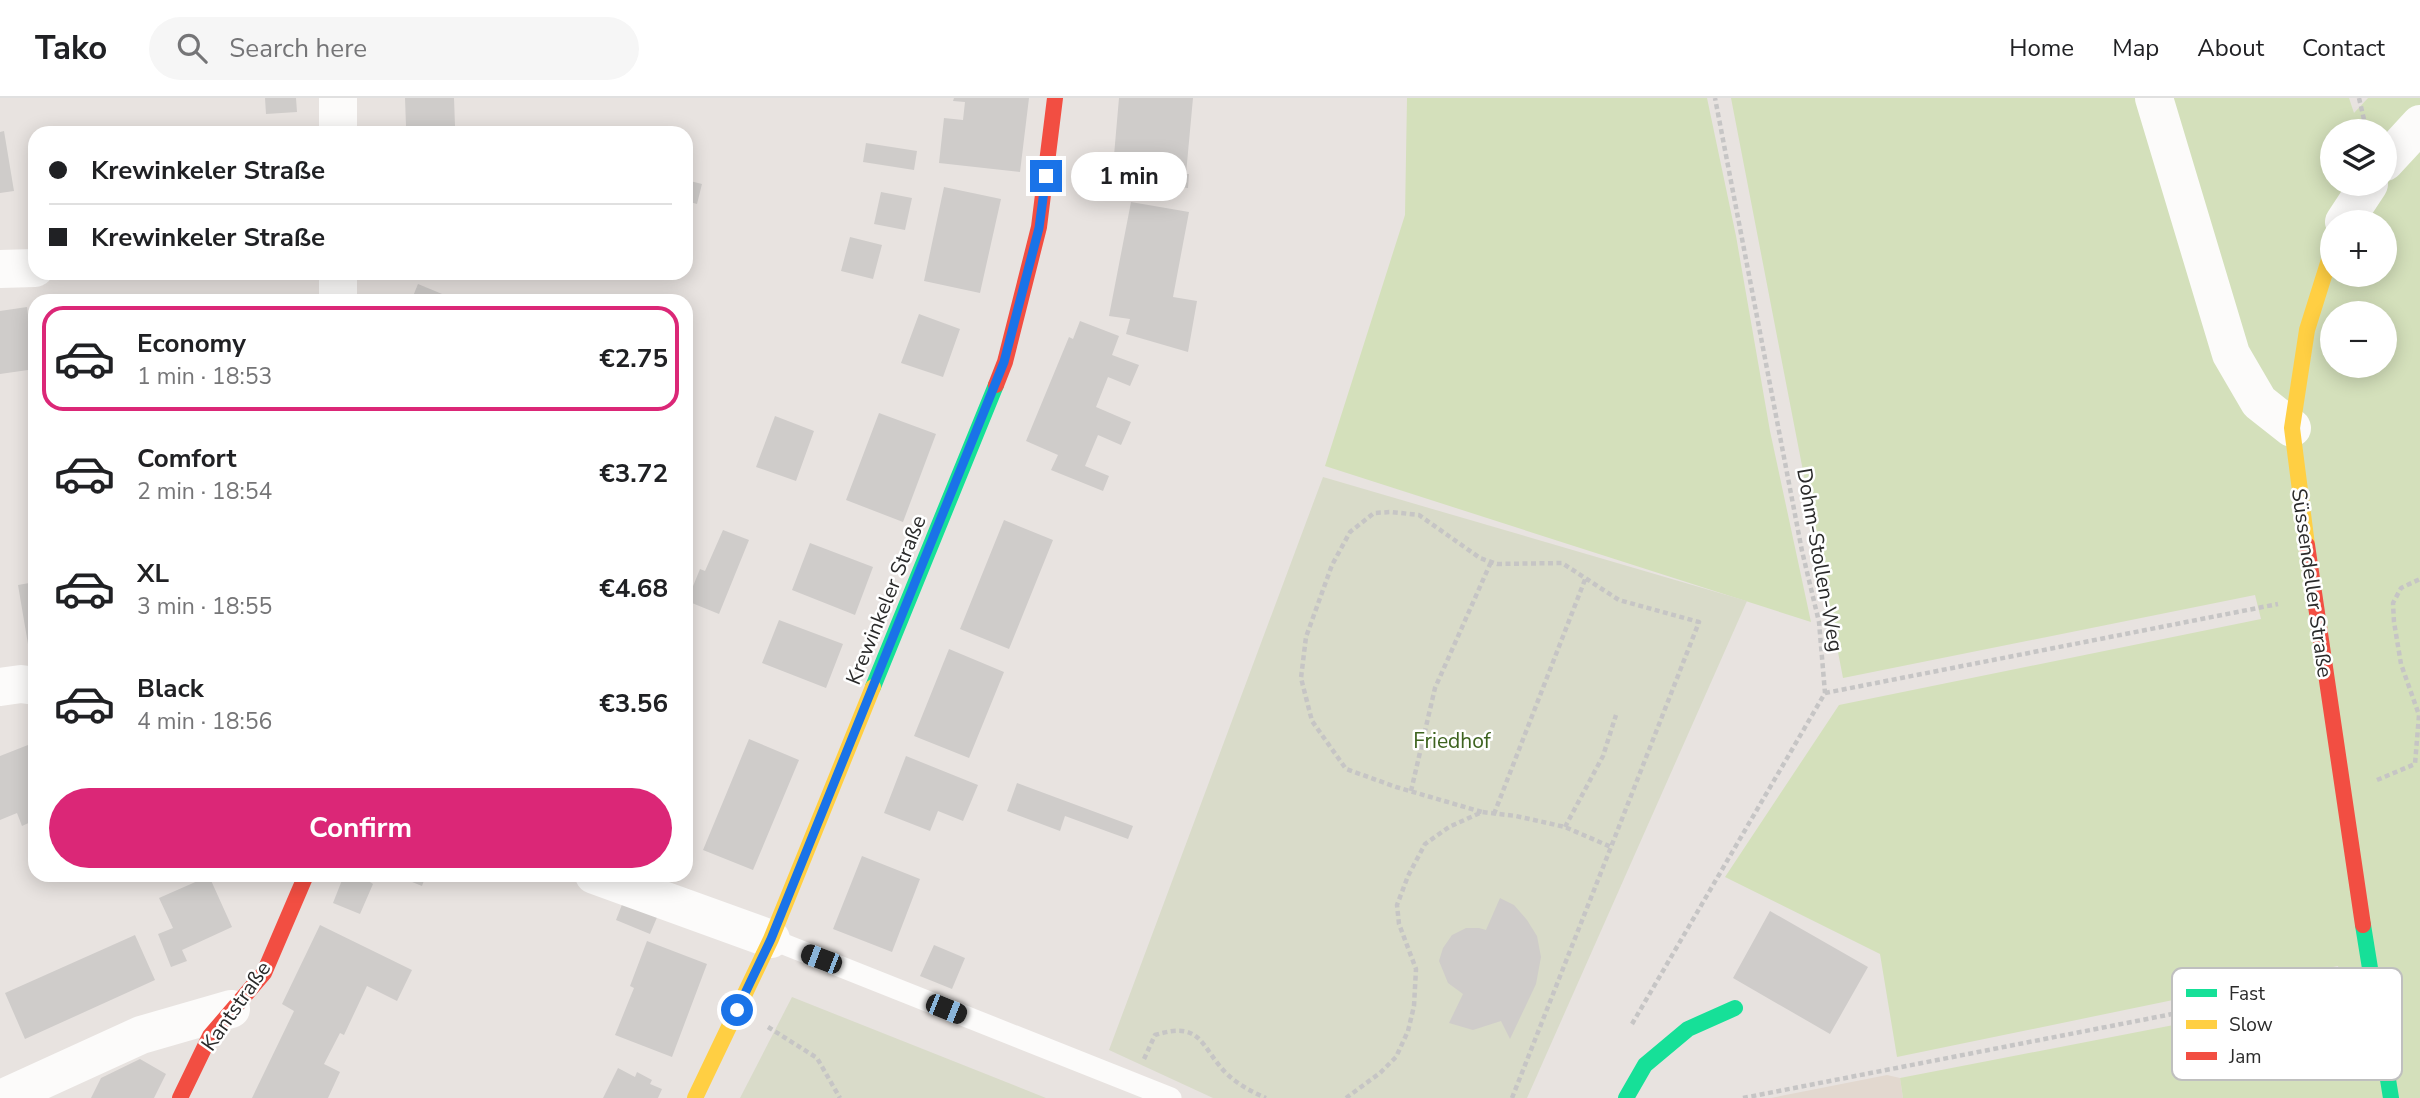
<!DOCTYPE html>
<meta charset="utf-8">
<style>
:root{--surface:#fff;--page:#f6f6f6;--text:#202124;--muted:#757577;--line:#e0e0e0;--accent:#db2777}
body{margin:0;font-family:"Nunito Sans",sans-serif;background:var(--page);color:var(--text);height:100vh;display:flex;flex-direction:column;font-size:26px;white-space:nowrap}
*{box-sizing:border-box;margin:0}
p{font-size:23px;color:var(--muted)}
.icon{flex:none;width:38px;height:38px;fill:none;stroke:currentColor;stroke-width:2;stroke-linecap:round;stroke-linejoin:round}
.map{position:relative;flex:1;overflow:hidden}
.panel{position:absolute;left:28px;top:196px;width:665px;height:588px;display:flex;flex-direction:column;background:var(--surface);border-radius:21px;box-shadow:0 4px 18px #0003}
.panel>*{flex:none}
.guide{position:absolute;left:28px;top:28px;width:665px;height:154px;border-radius:21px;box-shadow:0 4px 18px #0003;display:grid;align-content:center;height:154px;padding:0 21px;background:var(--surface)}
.fabs{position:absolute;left:2320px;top:21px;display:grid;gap:14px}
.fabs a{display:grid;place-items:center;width:77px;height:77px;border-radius:50%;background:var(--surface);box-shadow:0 4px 18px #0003;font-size:35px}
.end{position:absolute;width:32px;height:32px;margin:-16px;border:9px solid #1a73e8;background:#fff;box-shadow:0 0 0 4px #fff}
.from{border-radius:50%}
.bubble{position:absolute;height:49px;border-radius:24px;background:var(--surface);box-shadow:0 4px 18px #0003;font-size:23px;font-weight:700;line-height:49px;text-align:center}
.car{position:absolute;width:21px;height:42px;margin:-21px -10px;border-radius:9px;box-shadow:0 0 5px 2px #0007;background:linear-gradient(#222 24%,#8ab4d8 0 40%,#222 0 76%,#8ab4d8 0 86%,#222 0)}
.guide b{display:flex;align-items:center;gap:24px;height:66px;font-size:26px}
.guide b+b{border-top:2px solid var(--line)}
.guide i{width:18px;height:18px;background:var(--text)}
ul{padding:12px 0 0;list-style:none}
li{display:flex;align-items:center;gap:21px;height:105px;margin:0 14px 10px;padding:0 7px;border:4px solid transparent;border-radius:21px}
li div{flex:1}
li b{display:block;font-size:26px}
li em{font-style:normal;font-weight:700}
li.current{border-color:var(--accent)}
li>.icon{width:63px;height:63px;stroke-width:1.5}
.cta{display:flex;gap:14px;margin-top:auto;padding:14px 21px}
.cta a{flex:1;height:80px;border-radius:42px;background:var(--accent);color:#fff;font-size:28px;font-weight:700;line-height:80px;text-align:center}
header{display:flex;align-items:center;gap:42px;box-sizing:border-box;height:98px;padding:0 35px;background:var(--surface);border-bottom:2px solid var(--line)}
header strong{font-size:33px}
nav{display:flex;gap:38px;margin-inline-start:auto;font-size:24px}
.search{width:490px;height:63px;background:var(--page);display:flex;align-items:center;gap:18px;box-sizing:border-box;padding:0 24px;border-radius:38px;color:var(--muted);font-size:26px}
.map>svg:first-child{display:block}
</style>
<header>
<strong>Tako</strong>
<div class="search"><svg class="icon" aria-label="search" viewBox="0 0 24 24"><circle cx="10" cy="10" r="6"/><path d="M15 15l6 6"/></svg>Search here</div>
<nav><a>Home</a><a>Map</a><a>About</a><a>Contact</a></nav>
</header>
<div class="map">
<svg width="2420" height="1000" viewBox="0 0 2420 1000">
<rect width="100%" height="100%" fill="#e8e3e0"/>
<path fill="#e2d8cf" d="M1887 977 1900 980 1903 1000H1771Z"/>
<path fill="#d4e0bb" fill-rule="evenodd" d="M1407 0H1707L1736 138 1770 333 1811 524 1325 368 1405 117Z
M1731 0H2349L2354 15 2368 0H2420V1000H1903L1900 980 2344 894 2338 868 1897 959 1880 856 1725 779 1839 607 2261 521 2255 497 1843 580ZM2333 33H2385V86H2333ZM2333 124H2385V177H2333ZM2333 215H2385V268H2333Z"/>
<path fill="#d9dbc9" d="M1323 379 1747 503 1527 1000H1213L1109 952Z
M792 899 1046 1000H740Z"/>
<path fill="#cfccca" d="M265 0H296L297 14 266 16Z
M405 0H454L455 28H406Z
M954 0H1029L1020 74 939 65 944 20 963 22 965 4 953 3Z
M1119 0H1193L1186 76H1189L1188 90 1151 86 1152 72 1113 69Z
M4 33 14 93 0 95V34Z
M866 45 917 53 914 72 863 64Z
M686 82 702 86 697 106 686 103Z
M944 89 1001 101 980 195 924 183Z
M881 94 912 100 905 132 874 126Z
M1131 104 1189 114 1173 199 1197 203 1188 254 1126 236 1130 221 1109 218Z
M850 139 882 147 873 181 841 173Z
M418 186 459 203H411Z
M27 209 35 271 0 276V213Z
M919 216 960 231 943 279 901 265Z
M1080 223 1119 238 1112 257 1139 267 1130 288 1108 279 1096 309 1131 324 1121 347 1098 337 1085 368 1109 378 1103 393 1051 372 1058 357 1026 343 1069 239 1073 241Z
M879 315 936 336 903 424 846 402Z
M775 318 814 333 796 383 756 369Z
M1004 422 1053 442 1009 551 960 531Z
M723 432 749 442 719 516 687 503 700 471 705 473Z
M810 445 873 469 855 517 792 492Z
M35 484V545L28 546 18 487Z
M779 522 843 546 826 590 762 565Z
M949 551 1004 574 969 660 914 638Z
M749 641 799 662 753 772 703 752Z
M28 647 33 661 35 660V722L22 728 17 715 0 722V658Z
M906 658 978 687 963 723 938 713 930 733 884 715Z
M1017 685 1133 728 1128 741 1065 718 1060 733 1007 713Z
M862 758 920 781 892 854 833 831Z
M344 777H373L370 784 373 786 360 816 333 805Z
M395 777H426L422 788Z
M209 778 232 829 182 852 187 863 171 869 158 836 173 830 159 800Z
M1500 800 1514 807 1527 822 1537 838 1541 859 1536 886 1510 941 1501 923 1473 932 1449 925 1463 896 1448 885 1439 863 1443 850 1452 837 1466 830H1479L1486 832Z
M623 804 658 817 650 836 616 822Z
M1770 813 1868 869 1830 936 1733 880Z
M320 827 412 872 397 903 367 888 344 937 340 935 324 966 340 974 328 1000H252L294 913 282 906Z
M135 837 155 882 25 941 5 895Z
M647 843 707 866 672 959 615 937 634 890 630 888Z
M934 847 965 860 952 891 920 878Z
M140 961 166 976 154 1000H91L101 980Z
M618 970 635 979 637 974 652 982 650 986 662 991 658 1000H603Z"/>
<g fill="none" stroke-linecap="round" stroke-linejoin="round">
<path stroke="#c6c5c5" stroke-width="4.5" stroke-dasharray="5 3.5" stroke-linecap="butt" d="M2359 0 2366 30
M1825 595 2278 506
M2377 682 2415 666 2419 617 2401 566 2394 524 2393 505 2401 490 2420 481
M1411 693 1435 590 1491 464
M1494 716 1586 479
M1565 729 1603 658 1616 617
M1632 926 1825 595 1819 524 1802 453 1715 0
M768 929 817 960 840 1000
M1144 961 1155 937C1204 922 1200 950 1228 977 1239 987 1252 994 1266 1000
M1346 1000 1380 975 1396 959 1408 933 1414 908 1416 871 1399 826 1397 807 1408 778 1425 746 1449 729 1482 714 1516 718 1565 729 1611 749 1699 524 1619 502 1562 465 1497 466 1480 460 1419 417 1391 414 1374 415 1350 434 1332 467 1306 539 1301 580 1312 623 1346 671 1396 689 1482 714
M1512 1000 1611 749
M1743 1000 2336 884"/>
<path stroke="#fcfbfa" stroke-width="21" d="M771 841 1171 1000"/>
<path stroke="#fcfbfa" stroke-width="38" d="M338 0V35
M2154 0 2231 256 2259 304 2292 330
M2385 64 2420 26
M2344 124 2369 86
M0 171 35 170
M338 175V203
M0 589 21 586 35 588
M594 777 771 841
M3 1000 141 937 231 911"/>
<path stroke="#16e098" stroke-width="16" d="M873 589 996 287
M2363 827 2391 1000
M1626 1000 1645 967 1688 931 1735 910"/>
<path stroke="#ffcf43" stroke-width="16" d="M2307 447 2292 330 2307 232 2333 149
M695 1000 771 841 873 589"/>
<path stroke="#f24e42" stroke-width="16" d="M996 287 1005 264 1039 129 1055 0
M2307 447 2363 827
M180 1000 210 938 264 875 306 777"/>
</g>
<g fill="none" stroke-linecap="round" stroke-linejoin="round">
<path stroke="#1a73e8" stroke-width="9" d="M737 912 771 841 1004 264 1039 130 1046 78"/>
</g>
<g text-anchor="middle" stroke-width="5" stroke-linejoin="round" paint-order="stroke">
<g font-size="21" fill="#2a2a2a" stroke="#fff">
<text transform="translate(1820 462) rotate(80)" y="7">Dohm-Stollen-Weg</text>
<text transform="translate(2312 485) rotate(82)" y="7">Süssendeller Straße</text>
<text transform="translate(886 502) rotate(-68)" y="7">Krewinkeler Straße</text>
<text transform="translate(236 908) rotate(-55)" y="7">Kantstraße</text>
</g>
<g font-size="21" fill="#3d631f" stroke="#fff">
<text x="1452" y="650">Friedhof</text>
</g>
</g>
<rect x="2172" y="870" width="230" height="112" rx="10" fill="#fff" stroke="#bfbfbf" stroke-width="2"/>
<rect x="2186" y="891" width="31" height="8" fill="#16e098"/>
<rect x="2186" y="922" width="31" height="9" fill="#ffcf43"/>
<rect x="2186" y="954" width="31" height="8" fill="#f24e42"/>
<g font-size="19" fill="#2a2a2a">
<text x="2229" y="902">Fast</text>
<text x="2229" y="933">Slow</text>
<text x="2229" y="965">Jam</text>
</g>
</svg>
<div class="fabs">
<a><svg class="icon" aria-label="layers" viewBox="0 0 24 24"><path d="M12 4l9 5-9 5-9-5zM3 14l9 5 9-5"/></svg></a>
<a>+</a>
<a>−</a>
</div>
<i class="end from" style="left:737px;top:912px"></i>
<i class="end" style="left:1046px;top:78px"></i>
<div class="bubble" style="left:1071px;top:54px;width:116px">1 min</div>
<i class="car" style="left:821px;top:861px;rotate:291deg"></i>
<i class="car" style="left:946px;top:911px;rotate:112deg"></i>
<div class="guide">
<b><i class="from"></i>Krewinkeler Straße</b>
<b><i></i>Krewinkeler Straße</b>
</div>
<section class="panel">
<ul>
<li class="current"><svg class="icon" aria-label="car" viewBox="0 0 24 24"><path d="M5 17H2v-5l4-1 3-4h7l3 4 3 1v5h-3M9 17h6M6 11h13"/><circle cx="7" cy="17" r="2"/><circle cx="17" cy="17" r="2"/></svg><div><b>Economy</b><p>1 min · 18:53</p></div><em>€2.75</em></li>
<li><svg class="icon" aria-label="car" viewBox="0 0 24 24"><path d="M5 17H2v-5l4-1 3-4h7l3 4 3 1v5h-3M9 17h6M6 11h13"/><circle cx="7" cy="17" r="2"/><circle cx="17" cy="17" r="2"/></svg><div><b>Comfort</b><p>2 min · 18:54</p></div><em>€3.72</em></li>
<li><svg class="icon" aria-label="car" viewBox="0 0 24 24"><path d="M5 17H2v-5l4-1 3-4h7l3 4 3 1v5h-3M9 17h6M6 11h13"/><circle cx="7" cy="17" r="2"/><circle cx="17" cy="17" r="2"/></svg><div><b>XL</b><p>3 min · 18:55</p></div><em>€4.68</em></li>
<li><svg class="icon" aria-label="car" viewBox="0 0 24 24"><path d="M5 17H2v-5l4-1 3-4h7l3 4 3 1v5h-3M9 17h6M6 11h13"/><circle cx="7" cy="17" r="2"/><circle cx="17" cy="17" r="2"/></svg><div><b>Black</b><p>4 min · 18:56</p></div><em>€3.56</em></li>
</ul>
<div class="cta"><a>Confirm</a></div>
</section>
</div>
